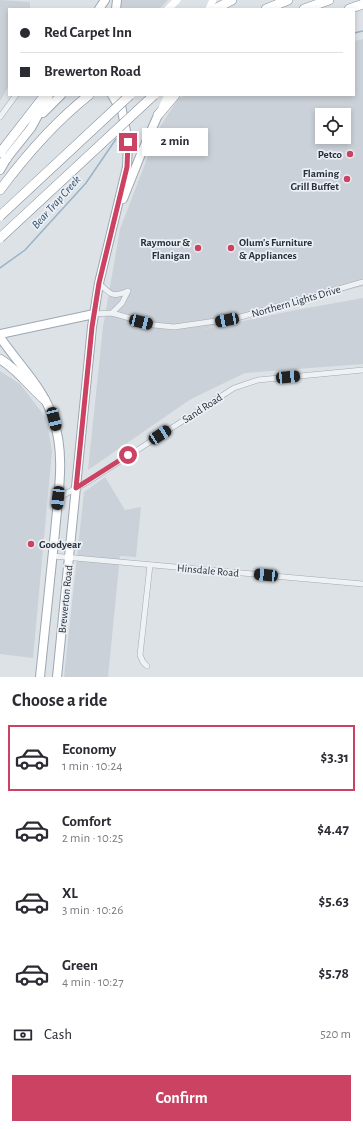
<!DOCTYPE html>
<meta charset="utf-8">
<style>
:root{--surface:#fff;--page:#f7f7f7;--text:#2b2b33;--muted:#7c7c81;--line:#e1e1e2;--accent:#cb4263}
body{margin:0;font-family:"Alegreya Sans",sans-serif;background:var(--page);color:var(--text);height:100vh;display:flex;flex-direction:column;font-size:15px;white-space:nowrap}
*{box-sizing:border-box;margin:0}
p{font-size:13px;color:var(--muted)}
.icon{flex:none;width:22px;height:22px;fill:none;stroke:currentColor;stroke-width:2;stroke-linecap:round;stroke-linejoin:round}
.map{position:relative;height:677px;overflow:hidden}
.drawer{display:flex;flex-direction:column;background:var(--surface);flex:1}
.drawer>*{flex:none}
.guide{position:absolute;left:8px;top:8px;width:347px;height:88px;border-radius:0px;box-shadow:0 2px 6px #0003;display:grid;align-content:center;height:88px;padding:0 12px;background:var(--surface)}
.fabs{position:absolute;left:315px;top:108px;display:grid;gap:8px}
.fabs a{display:grid;place-items:center;width:36px;height:36px;border-radius:0px;background:var(--surface);box-shadow:0 2px 6px #0003;font-size:20px}
.end{position:absolute;width:18px;height:18px;margin:-9px;border:5px solid #cb4263;background:#fff;box-shadow:0 0 0 2px #fff}
.from{border-radius:50%}
.bubble{position:absolute;height:28px;border-radius:0px;background:var(--surface);box-shadow:0 2px 6px #0003;font-size:13px;font-weight:700;line-height:28px;text-align:center}
.car{position:absolute;width:12px;height:24px;margin:-12px -6px;border-radius:5px;box-shadow:0 0 3px 1px #0007;background:linear-gradient(#222 24%,#8ab4d8 0 40%,#222 0 76%,#8ab4d8 0 86%,#222 0)}
.guide b{display:flex;align-items:center;gap:14px;height:38px;font-size:15px}
.guide b+b{border-top:1px solid var(--line)}
.guide i{width:10px;height:10px;background:var(--text)}
ul{padding:0;list-style:none}
li{display:flex;align-items:center;gap:12px;height:66px;margin:0 8px 6px;padding:0 4px;border:2px solid transparent;border-radius:0px}
li div{flex:1}
li b{display:block;font-size:15px}
li em{font-style:normal;font-weight:700}
li.current{border-color:var(--accent)}
li>.icon{width:36px;height:36px;stroke-width:1.5}
h2{padding:0 12px;font-size:18px;line-height:48px}
.pay{display:flex;align-items:center;gap:10px;height:44px;padding:0 12px;font-size:15px}
.pay p{margin-inline-start:auto}
.cta{display:flex;gap:8px;margin-top:auto;padding:8px 12px}
.cta a{flex:1;height:46px;border-radius:0px;background:var(--accent);color:#fff;font-size:16px;font-weight:700;line-height:46px;text-align:center}
.map>svg:first-child{display:block}
</style>
<div class="map">
<svg width="363" height="677" viewBox="0 0 363 677">
<rect width="100%" height="100%" fill="#dde2e7"/>
<path fill="#cbd1d8" fill-rule="evenodd" d="M0 0 30 2V9H9V85L1 100H0Z
M122 0H168L159 9H121Z
M363 39V286L204 329 296 310 363 298V364L245 373 191 399 88 470 103 327 120 229 158 130 178 99 185 95H354V41ZM322 115H344V137H322Z
M0 371 20 384 46 418 52 451 33 658 0 654Z
M105 477 125 510 141 507 136 557 120 556 108 677H64L84 492Z"/>
<g fill="none" stroke-linecap="round" stroke-linejoin="round">
<path stroke="#98b3c7" stroke-width="1.5" d="M354 33 363 31
M0 268 25 250 86 183 116 139"/>
<defs>
<path id="minor" d="M0 117 16 95
M99 283C110 294 112 298 128 291
M112 313 154 325 174 327 237 318 363 282
M94 314 112 313 122 303 128 291
M58 498 89 481 234 388 258 380 363 370
M53 556 363 584
M147 666 143 662 140 655 150 565"/>
<path id="primary" d="M99 9 105 0
M116 9 117 0
M112 95 119 107
M43 113 61 95
M0 170 7 158 31 128 49 95
M123 199 141 154 158 115
M0 334 94 314
M0 337C18 364 43 387 53 418 66 455 58 494 55 532 50 580 45 629 40 677
M57 677 92 327 99 283 127 167 128 142 119 95"/>
<path id="motorway" d="M215 9 232 0
M266 9 288 0
M304 9 329 0
M349 9 363 4
M158 115 175 95
M0 153 45 95
M0 165 7 158
M0 190C26 155 55 122 89 95
M0 359C18 370 30 387 45 400"/>
</defs>
<use href="#minor" stroke="#a3a9b1" stroke-width="6"/>
<use href="#primary" stroke="#9ca7b2" stroke-width="10"/>
<use href="#motorway" stroke="#84909d" stroke-width="10"/>
<use href="#minor" stroke="#eff2f5" stroke-width="5"/>
<path stroke="#fff" stroke-width="7" d="M168 9 177 0
M209 9 213 0
M162 108 168 95"/>
<use href="#primary" stroke="#fff" stroke-width="8"/>
<use href="#motorway" stroke="#fff" stroke-width="9"/>
<defs>
<path id="motorway-bridge" d="M0 216 130 95
M0 238 154 95"/>
</defs>
<use href="#motorway-bridge" stroke="#84909d" stroke-width="10" stroke-linecap="butt"/>
<use href="#motorway-bridge" stroke="#fff" stroke-width="9"/>
</g>
<g fill="none" stroke-linecap="round" stroke-linejoin="round">
<path stroke="#cb4263" stroke-width="5" d="M128 142 127 167 99 283 92 327 76 488 128 455"/>
</g>
<g fill="#cb4263" stroke="#ecf0f4" stroke-width="1.5">
<circle cx="350" cy="154" r="4"/>
<circle cx="347" cy="179" r="4"/>
<circle cx="198" cy="248" r="4"/>
<circle cx="231" cy="248" r="4"/>
<circle cx="31" cy="544" r="4"/>
</g>
<g text-anchor="middle" stroke-width="3.5" stroke-linejoin="round" paint-order="stroke">
<g font-size="11" font-weight="bold" fill="#27313d" stroke="#ecf0f4" text-anchor="end">
<text x="342" y="158">Petco</text>
<text x="339" y="177">Flaming<tspan x="339" dy="13">Grill Buffet</tspan></text>
<text x="190" y="246">Raymour &amp;<tspan x="190" dy="13">Flanigan</tspan></text>
<text x="239" y="246" text-anchor="start">Olum's Furniture<tspan x="239" dy="13">&amp; Appliances</tspan></text>
<text x="39" y="548" text-anchor="start">Goodyear</text>
</g>
<g font-size="11" fill="#27313d" stroke="#ecf0f4">
<text transform="translate(296 301) rotate(-16)" y="4">Northern Lights Drive</text>
<text transform="translate(202 408) rotate(-33)" y="4">Sand Road</text>
<text transform="translate(208 570) rotate(5)" y="4">Hinsdale Road</text>
<text transform="translate(65 599) rotate(-84)" y="4">Brewerton Road</text>
</g>
<g font-size="12" font-style="italic" fill="#325370" stroke="#ecf0f4">
<text transform="translate(56 202) rotate(-48)" y="4">Bear Trap Creek</text>
</g>
</g>
</svg>
<div class="fabs">
<a><svg class="icon" aria-label="locate" viewBox="0 0 24 24"><circle cx="12" cy="12" r="6"/><path d="M12 2v4M12 18v4M2 12h4M18 12h4"/></svg></a>
</div>
<i class="end from" style="left:128px;top:455px"></i>
<i class="end" style="left:128px;top:142px"></i>
<div class="bubble" style="left:142px;top:128px;width:66px">2 min</div>
<i class="car" style="left:227px;top:320px;rotate:259deg"></i>
<i class="car" style="left:141px;top:322px;rotate:104deg"></i>
<i class="car" style="left:288px;top:377px;rotate:85deg"></i>
<i class="car" style="left:54px;top:419px;rotate:166deg"></i>
<i class="car" style="left:160px;top:435px;rotate:57deg"></i>
<i class="car" style="left:58px;top:498px;rotate:186deg"></i>
<i class="car" style="left:266px;top:575px;rotate:275deg"></i>
<div class="guide">
<b><i class="from"></i>Red Carpet Inn</b>
<b><i></i>Brewerton Road</b>
</div>
</div>
<section class="drawer">
<h2>Choose a ride</h2>
<ul>
<li class="current"><svg class="icon" aria-label="car" viewBox="0 0 24 24"><path d="M5 17H2v-5l4-1 3-4h7l3 4 3 1v5h-3M9 17h6M6 11h13"/><circle cx="7" cy="17" r="2"/><circle cx="17" cy="17" r="2"/></svg><div><b>Economy</b><p>1 min · 10:24</p></div><em>$3.31</em></li>
<li><svg class="icon" aria-label="car" viewBox="0 0 24 24"><path d="M5 17H2v-5l4-1 3-4h7l3 4 3 1v5h-3M9 17h6M6 11h13"/><circle cx="7" cy="17" r="2"/><circle cx="17" cy="17" r="2"/></svg><div><b>Comfort</b><p>2 min · 10:25</p></div><em>$4.47</em></li>
<li><svg class="icon" aria-label="car" viewBox="0 0 24 24"><path d="M5 17H2v-5l4-1 3-4h7l3 4 3 1v5h-3M9 17h6M6 11h13"/><circle cx="7" cy="17" r="2"/><circle cx="17" cy="17" r="2"/></svg><div><b>XL</b><p>3 min · 10:26</p></div><em>$5.63</em></li>
<li><svg class="icon" aria-label="car" viewBox="0 0 24 24"><path d="M5 17H2v-5l4-1 3-4h7l3 4 3 1v5h-3M9 17h6M6 11h13"/><circle cx="7" cy="17" r="2"/><circle cx="17" cy="17" r="2"/></svg><div><b>Green</b><p>4 min · 10:27</p></div><em>$5.78</em></li>
</ul>
<div class="pay"><svg class="icon" aria-label="cash" viewBox="0 0 24 24"><path d="M3 7h18v10H3z"/><circle cx="12" cy="12" r="2"/></svg>Cash<p>520 m</p></div>
<div class="cta"><a>Confirm</a></div>
</section>
